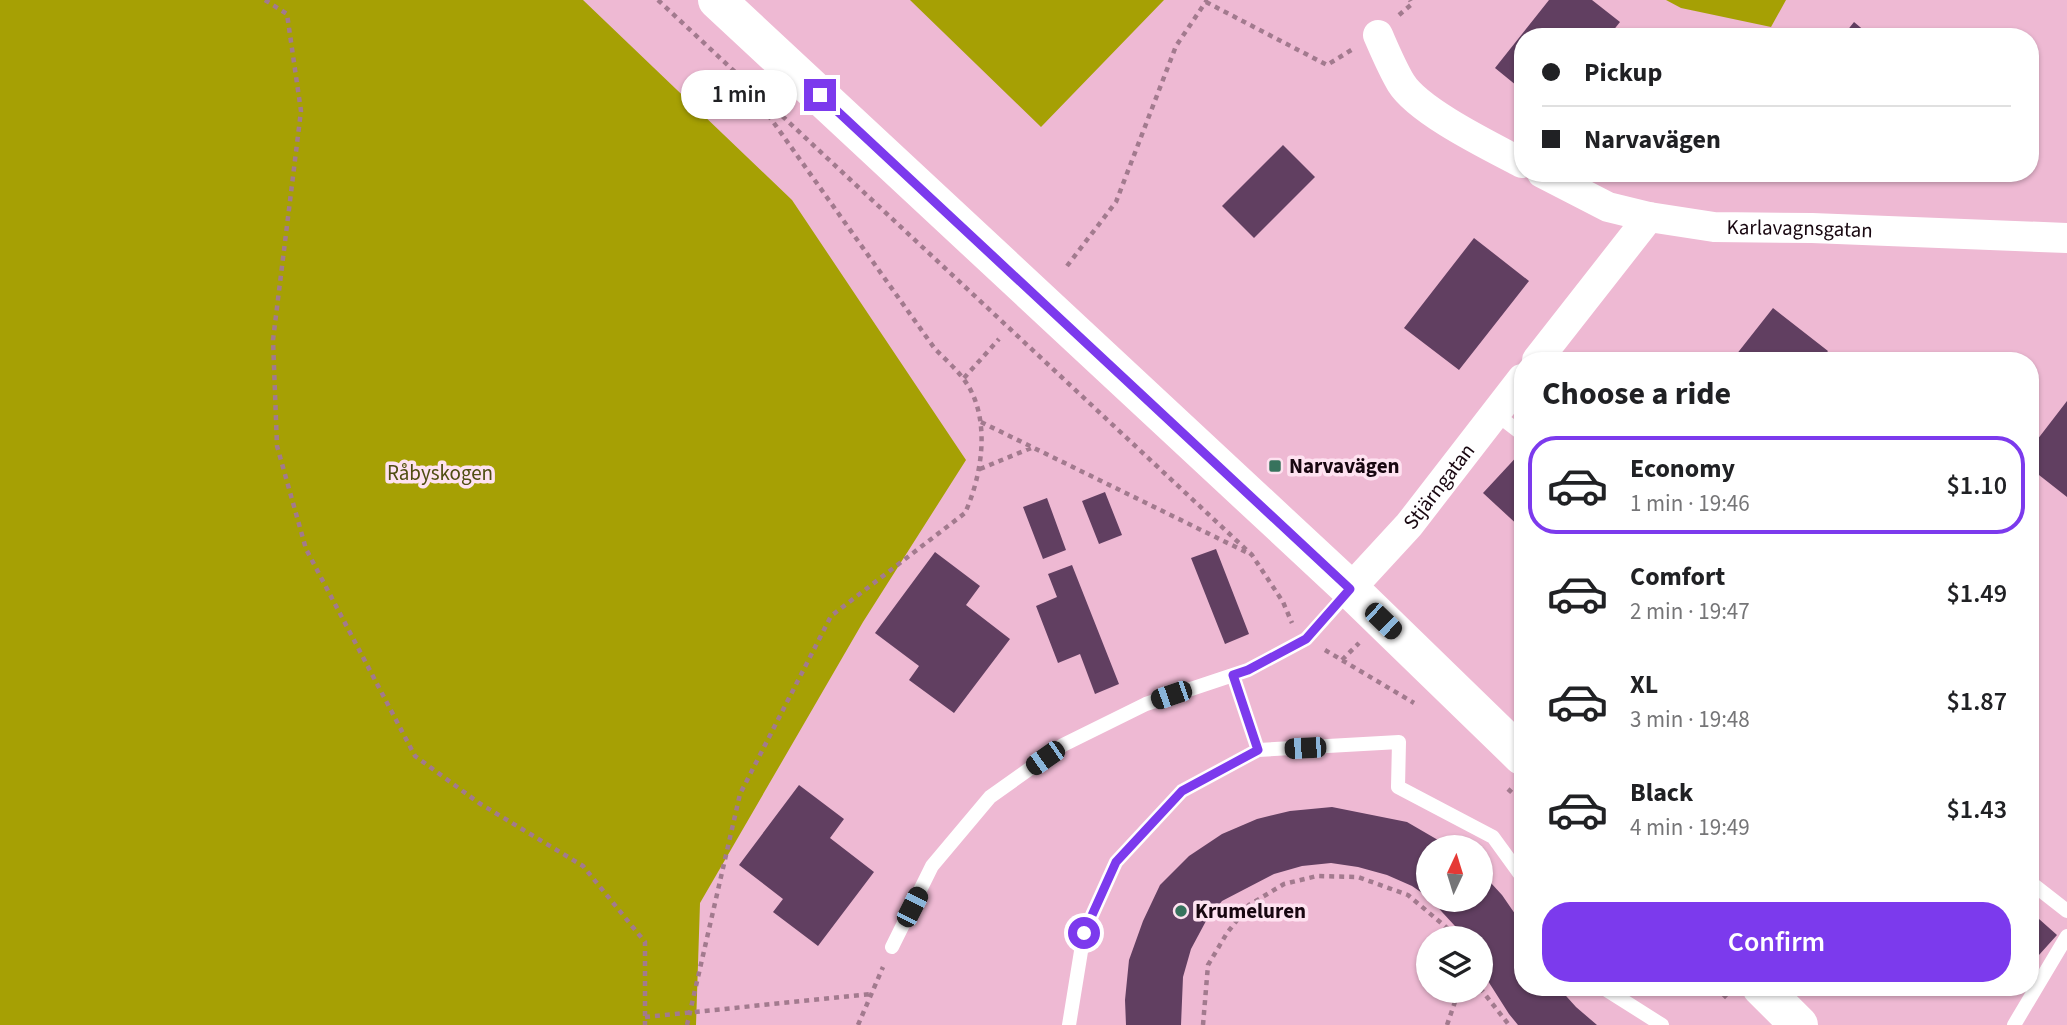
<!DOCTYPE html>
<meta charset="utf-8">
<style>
:root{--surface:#fff;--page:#f6f6f6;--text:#202124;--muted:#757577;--line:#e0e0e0;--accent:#7c3aed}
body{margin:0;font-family:"Source Sans 3",sans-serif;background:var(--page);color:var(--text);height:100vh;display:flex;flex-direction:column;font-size:26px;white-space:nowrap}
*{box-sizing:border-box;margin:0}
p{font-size:23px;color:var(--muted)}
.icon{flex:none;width:38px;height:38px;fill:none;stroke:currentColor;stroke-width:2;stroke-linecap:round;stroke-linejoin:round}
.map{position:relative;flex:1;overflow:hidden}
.sheet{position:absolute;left:1514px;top:352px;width:525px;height:644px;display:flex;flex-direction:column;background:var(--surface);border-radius:28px;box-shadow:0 2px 5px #0004}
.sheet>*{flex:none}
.banner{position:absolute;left:1514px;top:28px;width:525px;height:154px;border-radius:28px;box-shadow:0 2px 5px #0004;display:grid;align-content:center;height:154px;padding:0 28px;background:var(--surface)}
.needle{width:46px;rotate:4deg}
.buttons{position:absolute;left:1416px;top:835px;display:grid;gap:14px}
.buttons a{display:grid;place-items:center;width:77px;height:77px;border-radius:50%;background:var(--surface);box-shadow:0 2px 5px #0004;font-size:35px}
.end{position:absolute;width:32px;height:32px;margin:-16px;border:9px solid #7c3aed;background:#fff;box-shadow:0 0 0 4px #fff}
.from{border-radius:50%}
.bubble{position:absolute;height:49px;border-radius:24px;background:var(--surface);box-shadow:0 2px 5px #0004;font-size:23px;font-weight:600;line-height:49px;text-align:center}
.car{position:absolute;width:21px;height:42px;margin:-21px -10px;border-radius:9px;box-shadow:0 0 5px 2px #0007;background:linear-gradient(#222 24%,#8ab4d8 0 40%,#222 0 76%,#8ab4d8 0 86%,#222 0)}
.banner b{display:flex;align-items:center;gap:24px;height:66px;font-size:26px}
.banner b+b{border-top:2px solid var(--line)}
.banner i{width:18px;height:18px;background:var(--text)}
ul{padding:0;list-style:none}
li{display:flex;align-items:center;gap:21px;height:98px;margin:0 14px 10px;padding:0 14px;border:4px solid transparent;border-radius:28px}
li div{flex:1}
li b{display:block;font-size:26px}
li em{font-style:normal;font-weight:600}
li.selected{border-color:var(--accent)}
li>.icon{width:63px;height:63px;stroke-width:1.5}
h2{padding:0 28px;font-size:32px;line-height:84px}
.action{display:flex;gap:14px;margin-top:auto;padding:14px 28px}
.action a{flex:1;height:80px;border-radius:28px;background:var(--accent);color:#fff;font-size:28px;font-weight:600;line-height:80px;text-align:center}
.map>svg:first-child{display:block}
</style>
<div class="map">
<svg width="2067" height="1025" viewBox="0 0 2067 1025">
<rect width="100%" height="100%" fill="#eeb9d3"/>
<path fill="#a6a004" d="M0 0H583L792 200 966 460 863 622 700 903 696 1025H0Z
M910 0H1164L1041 127Z
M1666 0H1786L1771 27 1681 8Z"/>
<path fill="#613f61" d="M1549 0H1592L1620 22 1608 37H1522V90L1495 68Z
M1854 22 1872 37H1842Z
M1283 145 1315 177 1254 238 1222 206Z
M1474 238 1529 281 1459 370 1404 328Z
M1773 308 1828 351 1821 360H1732Z
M2067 401V497L2030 468V449Z
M1522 451V529L1483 493Z
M1105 492 1122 535 1099 544 1082 501Z
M1047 498 1066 550 1043 559 1023 507Z
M1216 549 1249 634 1225 644 1191 558Z
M935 552 980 586 966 605 1010 639 954 713 909 680 919 666 875 633Z
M1072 565 1119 684 1095 694 1080 654 1058 663 1036 606 1057 597 1048 574Z
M799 785 844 819 830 838 874 872 818 946 773 912 783 899 739 865Z
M1332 807 1407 822 1450 847H1428V897L1412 886 1387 875 1358 867 1331 863 1302 866 1274 874 1222 901 1206 921 1191 949 1183 977 1181 1025H1126L1125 1000 1129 960 1143 921 1160 885 1189 856 1222 834 1257 819 1290 811Z
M1480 871 1502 895 1522 924V987H1558L1576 1007 1597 1025H1518L1509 1014 1488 981 1480 963V938H1466L1431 900H1480Z
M2030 911 2057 935 2030 965Z"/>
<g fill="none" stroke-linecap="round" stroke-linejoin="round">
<path stroke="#a27a8e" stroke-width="4.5" stroke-dasharray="5 5" stroke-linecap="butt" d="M265 0 287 14 301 111 273 340 277 446 306 549 415 756 479 803 583 866 645 942V1025
M658 0 1252 555 1283 602 1292 623
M1206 2 1327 65 1353 49
M1399 15 1412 4 1410 0
M1067 266 1116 202 1176 46 1207 0
M964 378 999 339
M981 422 1246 552
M980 469 1031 448
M1325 650 1414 703
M1342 660 1359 643
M1508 789 1522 802
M1716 987 1728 999
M1480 988 1509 1025
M645 1017 871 994
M687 1025 740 794 831 616 965 513C983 473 992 414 962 377 954 367 944 358 935 349L749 88
M858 1025 883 967
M1203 1025 1208 965 1227 933 1249 905 1284 884 1317 876 1358 877 1408 895 1447 928 1452 938
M1447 1025 1456 999 1461 990"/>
<path stroke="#fff" stroke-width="14" d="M1496 414 1522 434
M1233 675 1258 750
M2030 882 2067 911
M892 947 932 866 990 797 1063 745 1146 704 1248 670 1306 639 1349 591
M1602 987 1662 1025
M1069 1025 1084 933 1116 862 1182 791 1258 750 1399 742 1398 787 1493 837 1522 877
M2014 1025 2067 936"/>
<g stroke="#fff" stroke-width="30">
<path d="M1378 35C1385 51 1392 68 1401 83 1419 112 1492 147 1522 163"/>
<path id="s1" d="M1542 173 1608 207 1649 217 1714 227 1812 228 2067 238"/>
<path d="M1537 360 1649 217"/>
<path id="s2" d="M1350 589 1409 525 1522 379"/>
</g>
<path stroke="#fff" stroke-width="38" d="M717 0 1350 589 1522 756
M1761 987 1799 1025"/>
</g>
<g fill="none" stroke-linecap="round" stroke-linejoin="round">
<path stroke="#7c3aed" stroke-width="9" d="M820 95 1350 589 1306 639 1248 670 1233 675 1258 750 1182 791 1116 862 1084 933"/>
</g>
<g fill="#37735d" stroke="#fee2f0" stroke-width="2.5">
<rect x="1268" y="459" width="14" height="14" rx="3.5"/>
<circle cx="1181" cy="911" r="7"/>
</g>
<g text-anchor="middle" stroke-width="7" stroke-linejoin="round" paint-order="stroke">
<g font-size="21" fill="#180710" stroke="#fee2f0">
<text dy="7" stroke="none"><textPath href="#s1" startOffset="268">Karlavagnsgatan</textPath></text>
<text dy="7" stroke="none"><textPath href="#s2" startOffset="136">Stjärngatan</textPath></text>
</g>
<g font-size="21" font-weight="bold" fill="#180710" stroke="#fee2f0" text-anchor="start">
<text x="1289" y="473">Narvavägen</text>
<text x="1195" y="918">Krumeluren</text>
</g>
<g font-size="21" fill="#4f4d11" stroke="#fee2f0">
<text x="440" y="480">Råbyskogen</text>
</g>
</g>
</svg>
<div class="buttons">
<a><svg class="needle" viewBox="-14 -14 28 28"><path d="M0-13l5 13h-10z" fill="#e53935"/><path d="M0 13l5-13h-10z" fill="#757577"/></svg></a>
<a><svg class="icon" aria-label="layers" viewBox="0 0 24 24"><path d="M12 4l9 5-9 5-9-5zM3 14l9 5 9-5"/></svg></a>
</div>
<i class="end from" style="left:1084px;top:933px"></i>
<i class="end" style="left:820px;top:95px"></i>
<div class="bubble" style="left:681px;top:70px;width:116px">1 min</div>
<i class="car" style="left:1383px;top:621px;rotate:134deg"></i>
<i class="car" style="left:1171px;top:695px;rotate:251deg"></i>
<i class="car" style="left:1305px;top:748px;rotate:267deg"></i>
<i class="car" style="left:1045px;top:758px;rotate:235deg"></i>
<i class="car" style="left:912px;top:907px;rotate:27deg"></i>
<div class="banner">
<b><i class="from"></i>Pickup</b>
<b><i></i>Narvavägen</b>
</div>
<section class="sheet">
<h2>Choose a ride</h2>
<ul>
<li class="selected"><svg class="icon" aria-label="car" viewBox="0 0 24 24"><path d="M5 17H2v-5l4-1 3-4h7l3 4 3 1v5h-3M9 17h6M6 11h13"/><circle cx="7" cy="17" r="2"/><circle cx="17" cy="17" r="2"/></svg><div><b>Economy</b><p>1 min · 19:46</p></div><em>$1.10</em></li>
<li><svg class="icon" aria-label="car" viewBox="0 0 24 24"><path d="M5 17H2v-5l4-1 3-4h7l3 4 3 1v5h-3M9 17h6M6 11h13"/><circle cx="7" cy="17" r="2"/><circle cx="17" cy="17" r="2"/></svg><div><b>Comfort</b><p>2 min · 19:47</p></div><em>$1.49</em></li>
<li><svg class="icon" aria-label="car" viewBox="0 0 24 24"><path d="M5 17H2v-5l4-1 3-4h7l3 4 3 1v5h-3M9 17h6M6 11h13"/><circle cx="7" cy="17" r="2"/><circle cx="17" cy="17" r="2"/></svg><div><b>XL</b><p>3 min · 19:48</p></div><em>$1.87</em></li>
<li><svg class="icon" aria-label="car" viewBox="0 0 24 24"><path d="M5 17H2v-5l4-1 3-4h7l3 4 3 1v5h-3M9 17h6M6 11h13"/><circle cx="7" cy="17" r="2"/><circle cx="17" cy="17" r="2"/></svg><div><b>Black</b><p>4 min · 19:49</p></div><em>$1.43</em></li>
</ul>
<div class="action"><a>Confirm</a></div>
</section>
</div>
